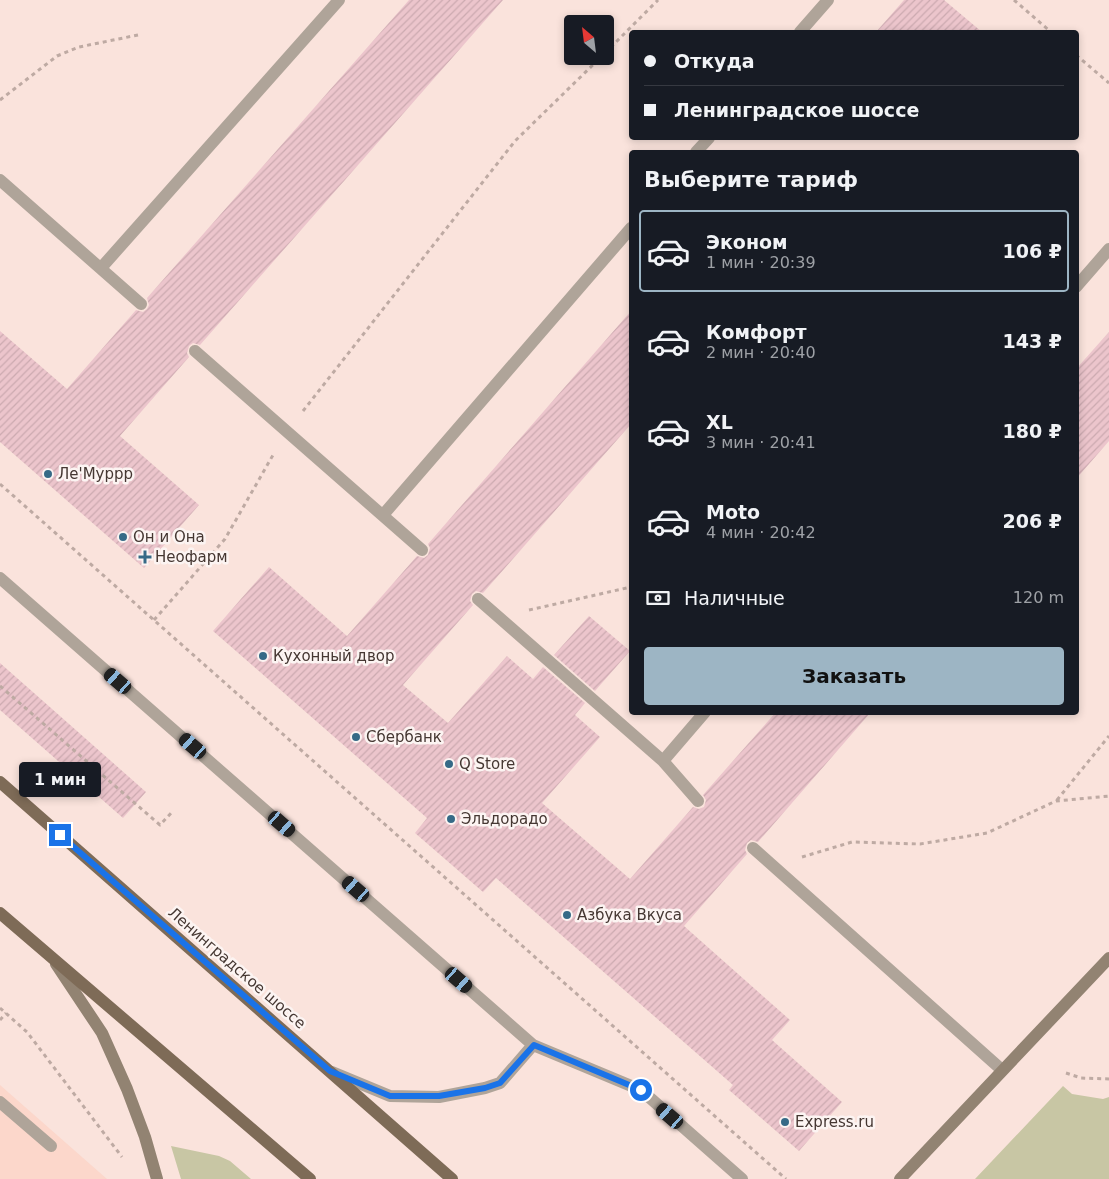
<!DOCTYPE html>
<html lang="ru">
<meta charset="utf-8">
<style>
:root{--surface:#171b24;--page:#242831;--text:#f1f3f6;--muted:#9ea1a6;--line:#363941;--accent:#9db5c4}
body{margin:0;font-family:"DejaVu Sans",sans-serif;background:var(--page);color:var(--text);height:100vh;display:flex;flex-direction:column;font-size:19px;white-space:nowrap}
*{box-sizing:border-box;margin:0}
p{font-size:16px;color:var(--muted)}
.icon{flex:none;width:28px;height:28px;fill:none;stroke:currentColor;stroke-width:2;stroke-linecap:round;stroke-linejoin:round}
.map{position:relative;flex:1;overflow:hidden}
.details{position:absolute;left:629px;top:150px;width:450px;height:565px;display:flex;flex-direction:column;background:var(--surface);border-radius:5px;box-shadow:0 2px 8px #0003}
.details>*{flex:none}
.top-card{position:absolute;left:629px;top:30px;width:450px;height:110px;border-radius:5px;box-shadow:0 2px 8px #0003;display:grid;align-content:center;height:110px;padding:0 15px;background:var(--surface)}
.needle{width:32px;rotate:332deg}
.buttons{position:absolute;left:564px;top:15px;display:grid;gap:10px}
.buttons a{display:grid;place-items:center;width:50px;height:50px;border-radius:5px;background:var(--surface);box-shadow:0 2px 8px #0003;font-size:25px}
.end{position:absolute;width:22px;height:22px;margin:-11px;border:6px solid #1a73e8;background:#fff;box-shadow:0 0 0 2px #fff}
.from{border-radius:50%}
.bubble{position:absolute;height:35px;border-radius:5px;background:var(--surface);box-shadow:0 2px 8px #0003;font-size:16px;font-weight:700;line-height:35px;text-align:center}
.car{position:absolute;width:15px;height:30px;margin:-15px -8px;border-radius:6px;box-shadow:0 0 4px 1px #0007;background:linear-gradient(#222 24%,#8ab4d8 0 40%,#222 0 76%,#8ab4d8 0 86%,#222 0)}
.top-card b{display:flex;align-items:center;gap:18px;height:48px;font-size:19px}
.top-card b+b{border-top:1px solid var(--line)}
.top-card i{width:12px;height:12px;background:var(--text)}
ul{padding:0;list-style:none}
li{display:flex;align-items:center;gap:15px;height:82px;margin:0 10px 8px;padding:0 5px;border:2px solid transparent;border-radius:5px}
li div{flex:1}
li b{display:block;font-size:19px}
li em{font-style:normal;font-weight:700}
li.active{border-color:var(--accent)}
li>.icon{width:45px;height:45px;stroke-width:1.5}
h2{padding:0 15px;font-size:22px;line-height:60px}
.pay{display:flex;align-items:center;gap:12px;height:55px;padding:0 15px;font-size:19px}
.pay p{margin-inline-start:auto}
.primary-button{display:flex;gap:10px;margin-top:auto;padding:10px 15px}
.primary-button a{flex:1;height:58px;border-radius:5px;background:var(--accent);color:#111;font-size:20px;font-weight:700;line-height:58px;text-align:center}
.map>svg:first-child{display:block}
</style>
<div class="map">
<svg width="1109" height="1179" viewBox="0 0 1109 1179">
<defs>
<pattern id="building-hatch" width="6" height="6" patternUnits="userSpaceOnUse" patternTransform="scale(1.25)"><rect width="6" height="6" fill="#ecc5cc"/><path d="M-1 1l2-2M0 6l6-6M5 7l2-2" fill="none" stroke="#ccaab0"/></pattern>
</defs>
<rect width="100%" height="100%" fill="#fae3dc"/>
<path fill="#fcd7cb" d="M0 1085 107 1179H0Z"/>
<path fill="#c8c6a4" d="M1063 1086 1072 1094 1103 1099 1109 1097V1179H975Z
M171 1146 219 1156 230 1161 251 1179H181Z"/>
<path fill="url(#building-hatch)" d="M409 0H503L200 345 193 343 189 346 187 353 189 357 120 436 199 505 144 568 0 442V331L67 389 136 310 143 312 147 309 149 305 147 298Z
M904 0H944L982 32H876Z
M631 311V424L483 593 476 591 472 594 470 601 473 605 403 685 448 723 507 656 533 679 543 667 585 703 575 715 600 737 542 803 630 879 693 807 699 809 704 807 706 800 703 795 776 712H871L758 842 751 840 747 843 745 850 747 854 684 926 790 1020 772 1040 842 1102 799 1151 729 1090 733 1085 496 878 483 892 415 833 427 818 213 631 269 567 347 636 417 556 424 558 428 555 430 548 428 544Z
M1109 332V441L1076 479V369Z
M589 616 630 651 595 691 554 655Z
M0 663 146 792 123 818 0 710Z"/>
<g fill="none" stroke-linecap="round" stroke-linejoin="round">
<path stroke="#beaaa3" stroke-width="3" stroke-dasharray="4 4" stroke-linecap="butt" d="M1014 0 1051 32
M605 53 658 0
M1076 55 1109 83
M0 100 57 56 79 47 138 35
M303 411 515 141 602 56
M0 484 786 1179
M529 610 631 587
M154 620 225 539 273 455
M0 686 160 825 172 812
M1057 800 1109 736
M802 857 852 842 920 844 987 833 1056 801 1109 796
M0 1008 27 1032 122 1157
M0 1020 6 1013
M1066 1073 1081 1078 1109 1079"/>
<path stroke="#afa499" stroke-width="12" d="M800 32 828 0
M696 152 709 138
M0 180 141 304
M101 268 339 0
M1076 287 1109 249
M195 351 422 550
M383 515 631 228
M0 578 533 1045 641 1090 742 1179
M478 599 663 761 698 801
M663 761 705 712
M753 848 1002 1070
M332 1072 390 1096 439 1097 485 1088 500 1083 533 1045
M0 1102 51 1146"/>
<path stroke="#928372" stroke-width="12" d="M56 964 102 1033 127 1089 145 1137 157 1179
M900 1179 1109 958"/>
<path stroke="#7e6b57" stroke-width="12" d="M0 782 452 1179
M0 913 310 1179"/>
</g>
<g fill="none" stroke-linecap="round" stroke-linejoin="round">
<path stroke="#1a73e8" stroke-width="6" d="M60 835 330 1071 390 1096H439L485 1088 500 1083 534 1045 641 1090"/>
</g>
<g fill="#366a87" stroke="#fcf4f2" stroke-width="2">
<circle cx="48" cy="474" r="5"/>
<circle cx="123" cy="537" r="5"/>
<path d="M142.5 549.5h5v5h5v5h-5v5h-5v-5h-5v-5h5z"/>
<circle cx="263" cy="656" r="5"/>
<circle cx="356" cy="737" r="5"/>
<circle cx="449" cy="764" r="5"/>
<circle cx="451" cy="819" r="5"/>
<circle cx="567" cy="915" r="5"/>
<circle cx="785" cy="1122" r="5"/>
</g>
<g text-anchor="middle" stroke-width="5" stroke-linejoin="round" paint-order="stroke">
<g font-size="15" fill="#453732" stroke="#fcf4f2" text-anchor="start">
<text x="58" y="479">Ле'Муррр</text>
<text x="133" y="542">Он и Она</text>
<text x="155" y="562">Неофарм</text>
<text x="273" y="661">Кухонный двор</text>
<text x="366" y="742">Сбербанк</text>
<text x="459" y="769">Q Store</text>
<text x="461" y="824">Эльдорадо</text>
<text x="577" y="920">Азбука Вкуса</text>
<text x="795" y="1127">Express.ru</text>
</g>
<g font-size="15" fill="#453732" stroke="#fcf4f2">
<text transform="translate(237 968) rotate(41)" y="5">Ленинградское шоссе</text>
</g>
</g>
</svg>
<div class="buttons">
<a><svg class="needle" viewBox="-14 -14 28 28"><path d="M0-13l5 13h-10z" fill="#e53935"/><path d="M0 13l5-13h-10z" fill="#9ea1a6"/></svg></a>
</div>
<i class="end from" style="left:641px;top:1090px"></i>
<i class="end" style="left:60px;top:835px"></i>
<div class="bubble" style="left:19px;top:762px;width:82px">1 мин</div>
<i class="car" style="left:118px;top:681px;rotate:311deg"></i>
<i class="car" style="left:193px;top:746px;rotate:311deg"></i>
<i class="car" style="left:282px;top:824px;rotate:131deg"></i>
<i class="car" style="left:356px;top:889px;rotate:311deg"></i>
<i class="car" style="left:459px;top:980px;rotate:131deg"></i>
<i class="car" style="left:670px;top:1116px;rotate:311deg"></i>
<div class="top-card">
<b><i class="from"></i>Откуда</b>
<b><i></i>Ленинградское шоссе</b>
</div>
<section class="details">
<h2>Выберите тариф</h2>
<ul>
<li class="active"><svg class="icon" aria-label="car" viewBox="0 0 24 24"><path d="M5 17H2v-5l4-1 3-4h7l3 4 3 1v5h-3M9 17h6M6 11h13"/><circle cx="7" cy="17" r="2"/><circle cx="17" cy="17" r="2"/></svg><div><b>Эконом</b><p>1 мин · 20:39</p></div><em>106 ₽</em></li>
<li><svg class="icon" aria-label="car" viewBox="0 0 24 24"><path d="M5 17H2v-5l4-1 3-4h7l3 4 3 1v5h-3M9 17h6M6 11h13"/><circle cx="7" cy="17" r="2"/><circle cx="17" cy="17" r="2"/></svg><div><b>Комфорт</b><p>2 мин · 20:40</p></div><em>143 ₽</em></li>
<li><svg class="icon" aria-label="car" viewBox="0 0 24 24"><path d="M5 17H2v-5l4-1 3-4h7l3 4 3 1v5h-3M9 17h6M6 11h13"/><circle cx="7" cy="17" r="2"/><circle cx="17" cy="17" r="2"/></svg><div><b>XL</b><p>3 мин · 20:41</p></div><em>180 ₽</em></li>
<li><svg class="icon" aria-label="car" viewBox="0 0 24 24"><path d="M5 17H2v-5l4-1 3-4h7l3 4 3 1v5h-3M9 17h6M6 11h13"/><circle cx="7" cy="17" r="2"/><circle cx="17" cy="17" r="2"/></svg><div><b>Moto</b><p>4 мин · 20:42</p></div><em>206 ₽</em></li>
</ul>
<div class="pay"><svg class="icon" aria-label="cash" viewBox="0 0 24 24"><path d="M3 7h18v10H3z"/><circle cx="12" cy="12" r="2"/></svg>Наличные<p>120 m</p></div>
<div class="primary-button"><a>Заказать</a></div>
</section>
</div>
